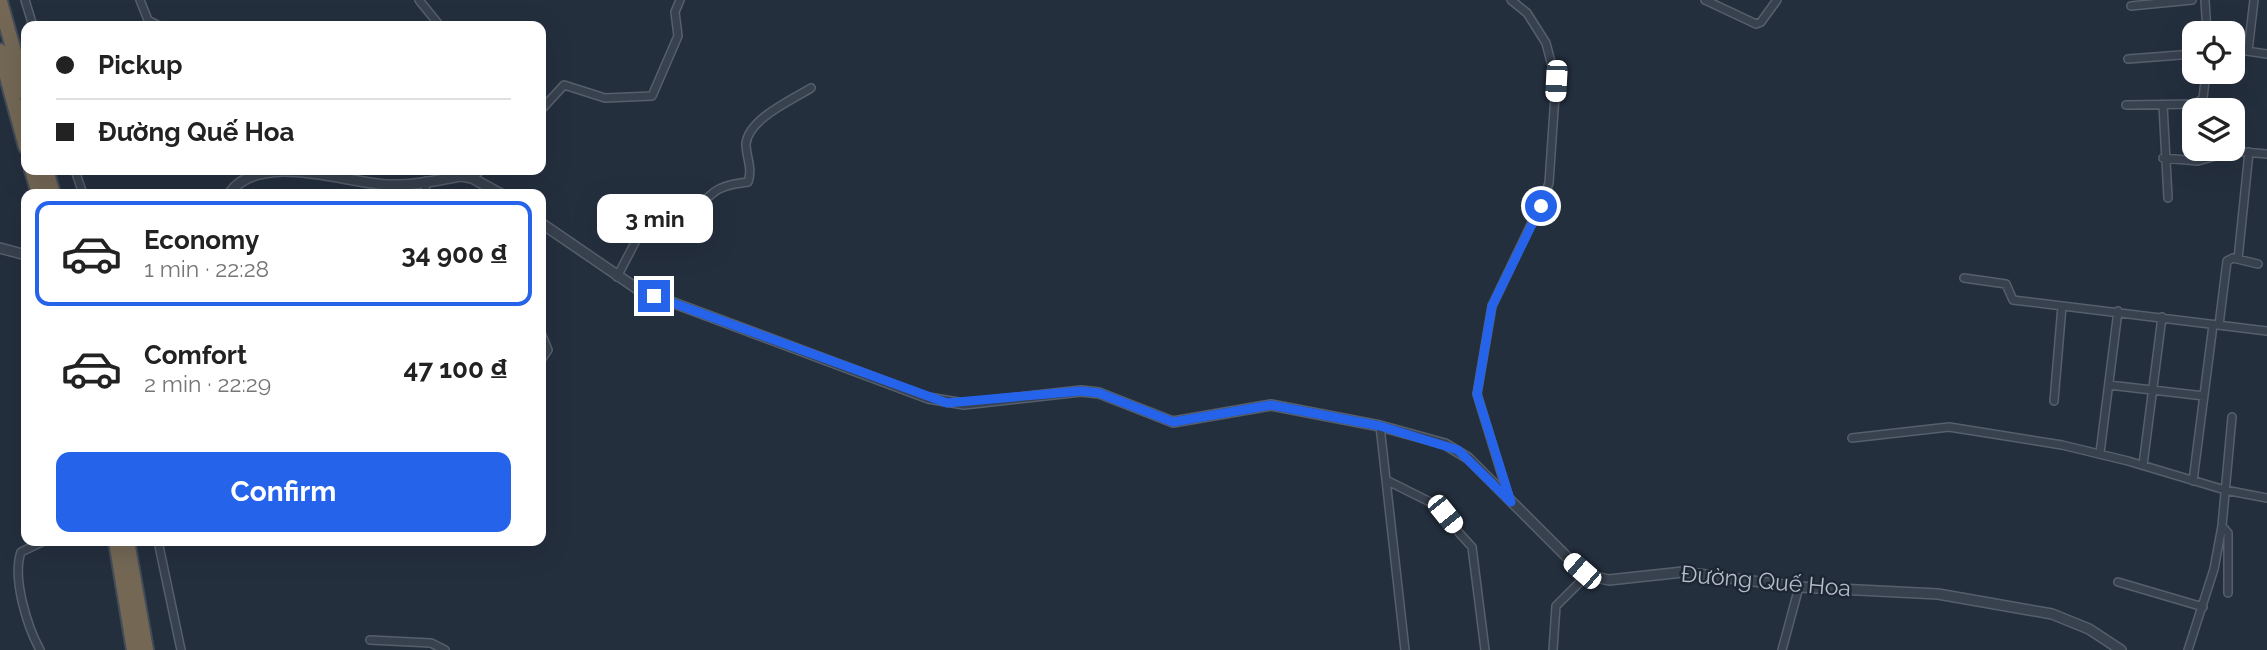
<!DOCTYPE html>
<meta charset="utf-8">
<style>
:root{--surface:#fff;--page:#f6f6f6;--text:#222;--muted:#767676;--line:#e0e0e0;--accent:#2563eb}
body{margin:0;font-family:Raleway,sans-serif;background:var(--page);color:var(--text);height:100vh;display:flex;flex-direction:column;font-size:26px;white-space:nowrap}
*{box-sizing:border-box;margin:0}
p{font-size:23px;color:var(--muted)}
.icon{flex:none;width:38px;height:38px;fill:none;stroke:currentColor;stroke-width:2;stroke-linecap:round;stroke-linejoin:round}
.map{position:relative;flex:1;overflow:hidden}
.panel{position:absolute;left:21px;top:189px;width:525px;height:357px;display:flex;flex-direction:column;background:var(--surface);border-radius:14px;box-shadow:0 7px 28px #0002}
.panel>*{flex:none}
.guide{position:absolute;left:21px;top:21px;width:525px;height:154px;border-radius:14px;box-shadow:0 7px 28px #0002;display:grid;align-content:center;height:154px;padding:0 35px;background:var(--surface)}
.tools{position:absolute;left:2182px;top:21px;display:grid;gap:14px}
.tools a{display:grid;place-items:center;width:63px;height:63px;border-radius:14px;background:var(--surface);box-shadow:0 7px 28px #0002;font-size:35px}
.end{position:absolute;width:32px;height:32px;margin:-16px;border:9px solid #2563eb;background:#fff;box-shadow:0 0 0 4px #fff}
.from{border-radius:50%}
.bubble{position:absolute;height:49px;border-radius:14px;background:var(--surface);box-shadow:0 7px 28px #0002;font-size:23px;font-weight:700;line-height:49px;text-align:center}
.car{position:absolute;width:21px;height:42px;margin:-21px -10px;border-radius:9px;box-shadow:0 0 5px 2px #0007;background:linear-gradient(#fff 24%,#345 0 40%,#fff 0 76%,#345 0 86%,#fff 0)}
.guide b{display:flex;align-items:center;gap:24px;height:66px;font-size:26px}
.guide b+b{border-top:2px solid var(--line)}
.guide i{width:18px;height:18px;background:var(--text)}
ul{padding:12px 0 0;list-style:none}
li{display:flex;align-items:center;gap:21px;height:105px;margin:0 14px 10px;padding:0 21px;border:4px solid transparent;border-radius:14px}
li div{flex:1}
li b{display:block;font-size:26px}
li em{font-style:normal;font-weight:700}
li.on{border-color:var(--accent)}
li>.icon{width:63px;height:63px;stroke-width:1.5}
.action{display:flex;gap:14px;margin-top:auto;padding:14px 35px}
.action a{flex:1;height:80px;border-radius:14px;background:var(--accent);color:#fff;font-size:28px;font-weight:700;line-height:80px;text-align:center}
.map>svg:first-child{display:block}
</style>
<div class="map">
<svg width="2267" height="650" viewBox="0 0 2267 650">
<rect width="100%" height="100%" fill="#242f3e"/>
<g fill="none" stroke-linecap="round" stroke-linejoin="round">
<defs>
<path id="minor" d="M25 0 33 26
M140 0 148 20 159 26
M419 0 440 26
M1705 0 1756 24 1761 22 1777 0
M2205 0 2207 33
M2131 6 2192 0
M2233 49 2267 54
M2248 51 2254 0
M2128 59 2194 54
M2126 105 2196 104 2203 98 2206 72
M2163 105 2168 198
M541 110 564 85 605 98 652 96 678 36 675 12 680 0
M2163 158 2198 161 2234 151 2267 154
M75 170 83 194
M472 178 481 170
M425 194 426 181
M683 217C716 197 705 187 748 182 753 168 746 157 746 144 748 119 792 100 811 88
M2238 259 2249 152
M617 277 641 231
M1964 278 2006 284 2013 300 2267 331
M2219 325 2227 261 2233 258 2258 264
M541 333 548 350 541 360
M2109 385 2204 396
M2054 401 2062 306
M1380 426 1405 650
M1852 438 1949 427 2062 445 2128 461 2225 490 2267 498
M2100 453 2118 311
M2143 465 2162 317
M1386 480 1432 503 1472 547 1485 650
M2193 481 2213 325
M1509 498 1477 394 1492 306 1540 206 1549 183 1556 81 1546 43 1527 13 1511 0
M2222 526 2228 533V593
M158 541 181 650
M2118 582 2203 607
M370 640 431 643 445 650
M40 650C27 626 12 578 21 552L44 541
M1553 650 1556 606 1588 574
M1782 650 1799 587
M2188 650 2214 569 2222 526 2232 417"/>
<path id="tertiary" d="M229 194C259 149 348 184 390 185 414 186 438 180 461 176L472 178 501 194
M541 223 639 290 928 398 964 404 1081 391 1099 393 1173 422 1271 405 1380 426 1445 444 1468 458 1570 560 1595 577 1609 580 1683 572 1799 587 1938 594 2052 614 2089 629 2121 650
M0 248 26 255"/>
<path id="motorway" d="M0 2 26 94
M0 51 26 147
M32 170 39 194
M46 170 53 194
M116 541 134 650
M127 541 146 650"/>
</defs>
<use href="#minor" stroke="#565f6c" stroke-width="10"/>
<use href="#tertiary" stroke="#565f6c" stroke-width="12"/>
<use href="#motorway" stroke="#434c59" stroke-width="18"/>
<use href="#minor" stroke="#38414e" stroke-width="7"/>
<use href="#tertiary" stroke="#38414e" stroke-width="9"/>
<use href="#motorway" stroke="#746855" stroke-width="14"/>
</g>
<g fill="none" stroke-linecap="round" stroke-linejoin="round">
<path stroke="#2563eb" stroke-width="9" d="M654 296 947 403 1081 391 1099 393 1173 422 1271 405 1380 426 1458 450 1511 502 1477 394 1492 306 1541 206"/>
</g>
<g text-anchor="middle" stroke-width="5" stroke-linejoin="round" paint-order="stroke">
<g font-size="23" fill="#b4bcc9" stroke="#1d2633">
<text transform="translate(1766 581) rotate(5)" y="8">Đường Quế Hoa</text>
</g>
</g>
</svg>
<div class="tools">
<a><svg class="icon" aria-label="locate" viewBox="0 0 24 24"><circle cx="12" cy="12" r="6"/><path d="M12 2v4M12 18v4M2 12h4M18 12h4"/></svg></a>
<a><svg class="icon" aria-label="layers" viewBox="0 0 24 24"><path d="M12 4l9 5-9 5-9-5zM3 14l9 5 9-5"/></svg></a>
</div>
<i class="end from" style="left:1541px;top:206px"></i>
<i class="end" style="left:654px;top:296px"></i>
<div class="bubble" style="left:597px;top:194px;width:116px">3 min</div>
<i class="car" style="left:1556px;top:81px;rotate:183deg"></i>
<i class="car" style="left:1445px;top:514px;rotate:141deg"></i>
<i class="car" style="left:1582px;top:571px;rotate:311deg"></i>
<div class="guide">
<b><i class="from"></i>Pickup</b>
<b><i></i>Đường Quế Hoa</b>
</div>
<section class="panel">
<ul>
<li class="on"><svg class="icon" aria-label="car" viewBox="0 0 24 24"><path d="M5 17H2v-5l4-1 3-4h7l3 4 3 1v5h-3M9 17h6M6 11h13"/><circle cx="7" cy="17" r="2"/><circle cx="17" cy="17" r="2"/></svg><div><b>Economy</b><p>1 min · 22:28</p></div><em>34 900 ₫</em></li>
<li><svg class="icon" aria-label="car" viewBox="0 0 24 24"><path d="M5 17H2v-5l4-1 3-4h7l3 4 3 1v5h-3M9 17h6M6 11h13"/><circle cx="7" cy="17" r="2"/><circle cx="17" cy="17" r="2"/></svg><div><b>Comfort</b><p>2 min · 22:29</p></div><em>47 100 ₫</em></li>
</ul>
<div class="action"><a>Confirm</a></div>
</section>
</div>
